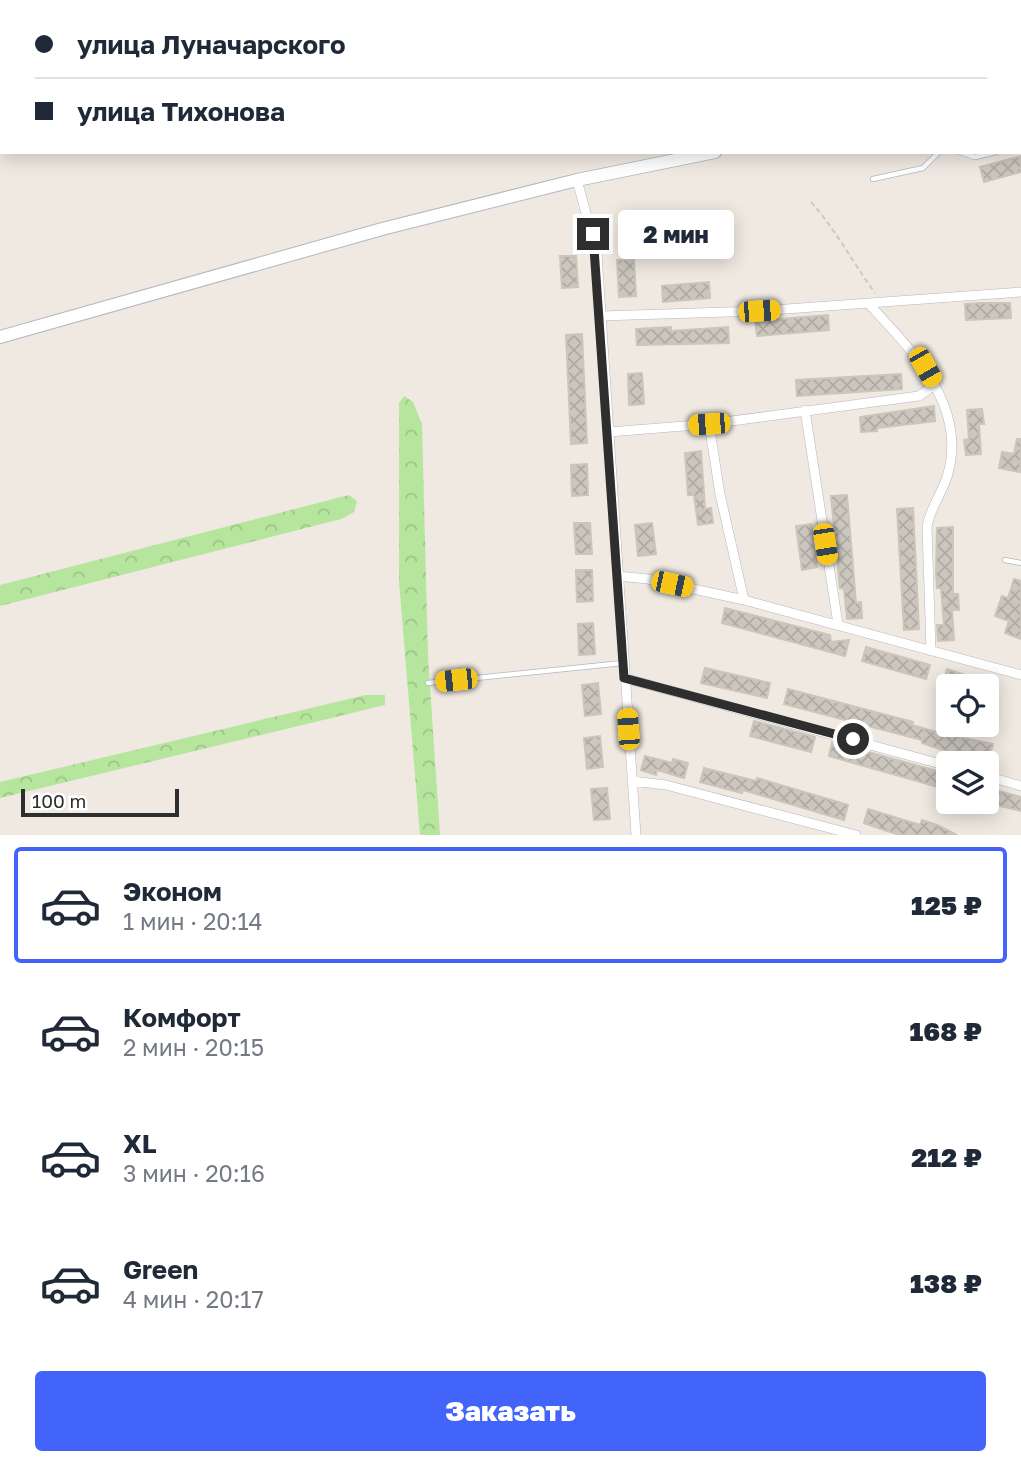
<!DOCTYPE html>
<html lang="ru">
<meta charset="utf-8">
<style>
:root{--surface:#fff;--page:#f2f2f3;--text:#1f2937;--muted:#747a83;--line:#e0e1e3;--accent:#4264fb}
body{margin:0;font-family:"Golos Text",sans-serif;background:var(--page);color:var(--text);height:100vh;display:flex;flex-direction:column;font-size:26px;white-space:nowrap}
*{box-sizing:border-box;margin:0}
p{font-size:23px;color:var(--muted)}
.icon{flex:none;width:38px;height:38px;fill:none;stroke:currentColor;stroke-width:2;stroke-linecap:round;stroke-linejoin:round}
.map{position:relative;height:835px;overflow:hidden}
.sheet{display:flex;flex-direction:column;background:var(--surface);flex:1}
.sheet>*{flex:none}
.top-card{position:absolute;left:0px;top:0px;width:1022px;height:154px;box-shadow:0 4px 18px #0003;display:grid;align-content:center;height:154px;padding:0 35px;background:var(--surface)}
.controls{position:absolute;left:936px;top:674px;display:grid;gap:14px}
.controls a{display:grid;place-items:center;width:63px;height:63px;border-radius:7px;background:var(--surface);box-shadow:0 4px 18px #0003;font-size:35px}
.scale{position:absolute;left:21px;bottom:18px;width:158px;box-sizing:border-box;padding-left:7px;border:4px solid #2e2e2e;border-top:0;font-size:19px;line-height:24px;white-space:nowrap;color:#2e2e2e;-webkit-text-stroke:5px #fff;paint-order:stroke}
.end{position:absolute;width:32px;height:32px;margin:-16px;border:9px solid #2e2e2e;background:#fff;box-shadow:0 0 0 4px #fff}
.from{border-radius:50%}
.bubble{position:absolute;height:49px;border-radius:7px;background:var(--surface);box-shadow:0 4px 18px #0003;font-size:23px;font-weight:800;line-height:49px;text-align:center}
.car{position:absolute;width:21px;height:42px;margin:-21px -10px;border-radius:9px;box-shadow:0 0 5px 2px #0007;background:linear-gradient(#f5c518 24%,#345 0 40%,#f5c518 0 76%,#345 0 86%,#f5c518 0)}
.top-card b{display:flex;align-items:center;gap:24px;height:66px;font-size:26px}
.top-card b+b{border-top:2px solid var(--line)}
.top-card i{width:18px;height:18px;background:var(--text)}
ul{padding:12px 0 0;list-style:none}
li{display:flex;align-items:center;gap:21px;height:116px;margin:0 14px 10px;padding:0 21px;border:4px solid transparent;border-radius:7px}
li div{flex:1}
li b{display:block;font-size:26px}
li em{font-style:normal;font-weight:800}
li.current{border-color:var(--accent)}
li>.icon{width:63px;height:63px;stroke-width:1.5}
.primary-button{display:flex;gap:14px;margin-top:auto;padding:14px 35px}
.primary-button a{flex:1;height:80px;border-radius:7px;background:var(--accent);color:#fff;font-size:28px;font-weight:800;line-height:80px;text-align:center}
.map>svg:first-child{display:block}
</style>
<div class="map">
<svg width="1021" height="835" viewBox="0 0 1021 835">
<defs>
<pattern id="forest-crowns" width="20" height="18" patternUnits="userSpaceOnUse" patternTransform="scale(1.75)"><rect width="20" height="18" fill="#b6e59e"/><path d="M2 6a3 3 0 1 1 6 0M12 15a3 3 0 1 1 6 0" fill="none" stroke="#9dc588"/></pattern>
<pattern id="building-cross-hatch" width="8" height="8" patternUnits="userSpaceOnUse" patternTransform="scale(1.75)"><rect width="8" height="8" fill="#cbc7bf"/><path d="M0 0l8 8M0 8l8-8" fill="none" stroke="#afaba4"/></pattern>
</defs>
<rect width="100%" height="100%" fill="#efe9e1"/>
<path fill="url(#forest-crowns)" d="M404 396 413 402 422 424 428 656 440 835H420L399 581V403Z
M349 495 357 501 354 512 341 519 0 606V585Z
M366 695H385V705L0 798V782Z"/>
<path fill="url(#building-cross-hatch)" stroke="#cbc5ba" stroke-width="2" d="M1021 156V172L984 182 980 167Z
M560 256H576L578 287 562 288Z
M634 259 636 296 619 297 617 260Z
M709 282 710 298 663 302 662 286Z
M980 303H1010L1011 318 966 320 965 304Z
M828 315 829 330 757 336 755 321Z
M671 327V331L728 327 729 343 637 345 636 329Z
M582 334 587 443 571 444 566 335Z
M642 373 644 404 629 405 628 374Z
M901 374 902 389 797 396 796 380Z
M934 406 935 421 877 428V431L861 432 860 417Z
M982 409 984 424H979L981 454 966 455 964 440 969 439 967 410Z
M1017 439H1021L1020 472 999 468 1002 452 1014 454Z
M701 451 705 509 711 508 713 523 698 525 694 495H688L685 453Z
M587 464 588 495 572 496 571 465Z
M847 495 856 603 861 602 862 618 847 619 844 589 840 588 831 496Z
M913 508 919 629 904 630 897 509Z
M574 523H590L592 554H576Z
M652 523 656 554 638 556 635 525Z
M811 524 817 567 802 570 796 526Z
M953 527V594H958L959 610H952L954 640 938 641 937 625H944L941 588H937L936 573 937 528Z
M576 570H592L593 601 577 602Z
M1014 579 1021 581V639L1005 633 1009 621 995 616 1002 596 1008 598Z
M725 608 830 635 831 642 849 640 845 656 722 623Z
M593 623 595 654 579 655 578 624Z
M866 647 930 665 926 679 862 661Z
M705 668 770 683 767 698 701 683Z
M947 669 993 684V686L943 684Z
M598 683 601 714 585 716 582 685Z
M788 689 913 722 912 725 940 733 993 744 989 758 946 751 922 743V740L784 704Z
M754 721 815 737 811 752 750 736Z
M600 736 603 767 587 769 584 738Z
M832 742 948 774V790L829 756Z
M645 756 672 763 673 759 688 763 684 778 657 770 656 775 641 770Z
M704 768 756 781 757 778 848 805 844 820 743 790 742 793 700 782Z
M607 788 610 819 594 820 591 789Z
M992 789 1021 797V811L988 803Z
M868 809 920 825 922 820 937 825 957 835H900L887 831 864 823Z"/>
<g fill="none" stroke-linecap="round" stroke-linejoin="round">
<defs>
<path id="lane" d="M1020 147H1021
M959 152 975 157 996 152
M873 179 923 168 939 152
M1005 560 1021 563
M428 683 623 663"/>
<path id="street" d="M711 2V0
M831 2V0
M577 180 597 254 636 835
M868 303C912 351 969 406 947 477 941 495 930 508 927 527L931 651
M601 316 759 311 1021 292
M805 410 838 624
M709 424 720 494 744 600
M609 432 709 424 919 396 935 385
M618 576 648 579 744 600 1021 675
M624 678 948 766
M987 776 1021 786
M632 781 666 785 856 835"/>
<path id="secondary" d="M1020 105 1021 104
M0 337 382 229 577 180 715 152"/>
</defs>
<use href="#lane" stroke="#b4b7c1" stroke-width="6"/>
<use href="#street" stroke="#b4b7c1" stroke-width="10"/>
<use href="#secondary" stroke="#b4b7c1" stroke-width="14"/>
<path stroke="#c9c9c9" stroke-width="2" stroke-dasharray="5 3.5" stroke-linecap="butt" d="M811 202C836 230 853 263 875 293"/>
<use href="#lane" stroke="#fff" stroke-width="4.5"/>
<use href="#street" stroke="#fff" stroke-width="9"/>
<use href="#secondary" stroke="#fff" stroke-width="12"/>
</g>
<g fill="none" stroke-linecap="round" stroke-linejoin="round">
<path stroke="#2e2e2e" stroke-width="9" d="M593 234 624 678 853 739"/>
</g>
</svg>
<div class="controls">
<a><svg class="icon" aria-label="locate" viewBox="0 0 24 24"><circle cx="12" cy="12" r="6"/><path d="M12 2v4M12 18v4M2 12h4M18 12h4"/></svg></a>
<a><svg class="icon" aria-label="layers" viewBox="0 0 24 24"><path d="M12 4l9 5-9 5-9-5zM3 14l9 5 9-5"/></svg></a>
</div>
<div class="scale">100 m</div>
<i class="end from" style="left:853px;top:739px"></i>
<i class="end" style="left:593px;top:234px"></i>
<div class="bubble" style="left:618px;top:210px;width:116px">2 мин</div>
<i class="car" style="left:759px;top:311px;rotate:86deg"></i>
<i class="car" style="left:925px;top:367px;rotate:150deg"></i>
<i class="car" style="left:709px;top:424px;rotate:266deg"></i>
<i class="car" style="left:825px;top:544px;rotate:171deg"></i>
<i class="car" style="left:672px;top:584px;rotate:102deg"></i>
<i class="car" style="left:456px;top:680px;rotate:264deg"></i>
<i class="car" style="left:628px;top:729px;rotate:356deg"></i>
<div class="top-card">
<b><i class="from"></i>улица Луначарского</b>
<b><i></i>улица Тихонова</b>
</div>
</div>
<section class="sheet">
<ul>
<li class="current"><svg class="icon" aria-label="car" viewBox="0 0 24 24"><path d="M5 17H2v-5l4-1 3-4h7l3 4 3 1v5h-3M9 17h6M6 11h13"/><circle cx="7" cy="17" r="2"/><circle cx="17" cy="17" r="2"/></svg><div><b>Эконом</b><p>1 мин · 20:14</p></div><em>125 ₽</em></li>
<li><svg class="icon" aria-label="car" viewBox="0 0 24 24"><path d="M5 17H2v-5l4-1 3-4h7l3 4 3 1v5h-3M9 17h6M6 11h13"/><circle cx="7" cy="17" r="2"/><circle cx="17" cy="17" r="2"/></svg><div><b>Комфорт</b><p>2 мин · 20:15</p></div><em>168 ₽</em></li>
<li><svg class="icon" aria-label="car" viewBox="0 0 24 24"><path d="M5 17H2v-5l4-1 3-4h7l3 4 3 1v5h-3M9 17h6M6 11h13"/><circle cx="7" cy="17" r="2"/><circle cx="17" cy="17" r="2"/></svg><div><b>XL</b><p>3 мин · 20:16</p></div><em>212 ₽</em></li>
<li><svg class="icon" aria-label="car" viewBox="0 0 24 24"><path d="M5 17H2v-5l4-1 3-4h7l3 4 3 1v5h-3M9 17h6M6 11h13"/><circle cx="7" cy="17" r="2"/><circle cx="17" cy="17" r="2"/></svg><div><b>Green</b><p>4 мин · 20:17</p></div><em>138 ₽</em></li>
</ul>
<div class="primary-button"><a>Заказать</a></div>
</section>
